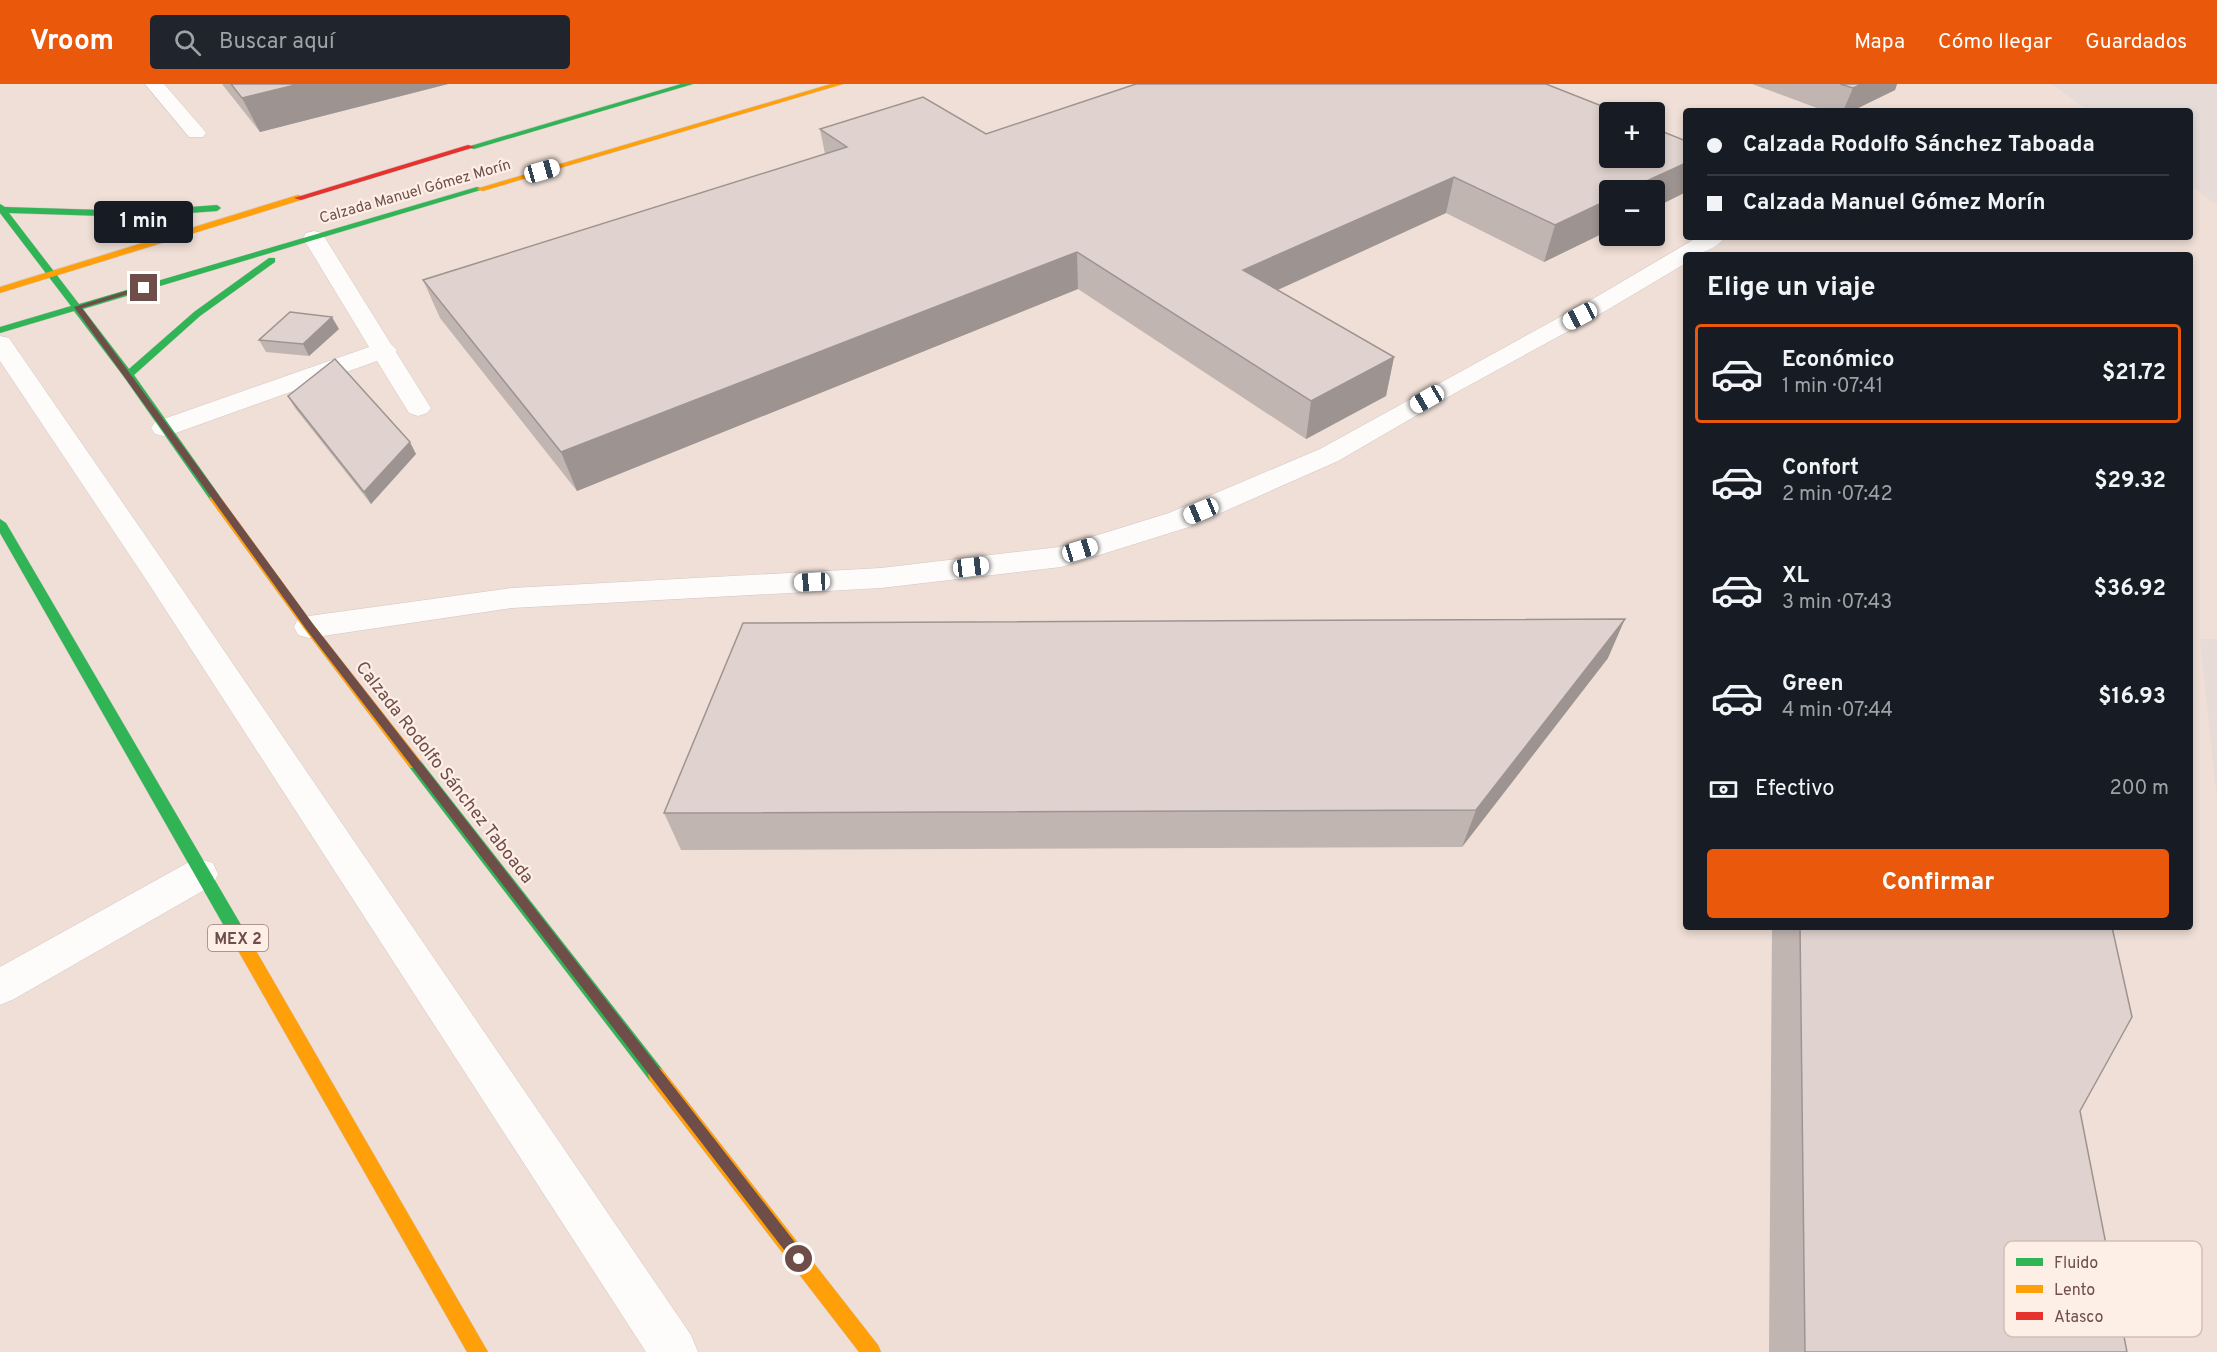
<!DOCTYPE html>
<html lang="es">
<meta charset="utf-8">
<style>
:root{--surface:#171b24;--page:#20242c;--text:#f1f3f6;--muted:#9ea1a6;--line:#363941;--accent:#ea580c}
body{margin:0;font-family:Overpass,sans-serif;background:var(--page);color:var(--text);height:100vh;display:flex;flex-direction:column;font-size:22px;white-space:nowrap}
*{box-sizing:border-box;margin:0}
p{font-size:20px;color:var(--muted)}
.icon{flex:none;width:33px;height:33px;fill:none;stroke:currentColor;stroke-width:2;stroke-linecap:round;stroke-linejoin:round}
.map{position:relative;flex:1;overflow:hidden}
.sheet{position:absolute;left:1683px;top:168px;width:510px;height:678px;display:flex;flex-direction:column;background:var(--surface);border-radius:6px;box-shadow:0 3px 9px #0003}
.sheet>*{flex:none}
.guide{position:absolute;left:1683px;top:24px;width:510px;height:132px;border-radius:6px;box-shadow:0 3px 9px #0003;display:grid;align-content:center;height:132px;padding:0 24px;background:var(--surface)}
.controls{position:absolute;left:1599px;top:18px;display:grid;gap:12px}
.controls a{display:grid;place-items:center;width:66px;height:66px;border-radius:6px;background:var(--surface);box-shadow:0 3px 9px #0003;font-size:30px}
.end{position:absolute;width:27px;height:27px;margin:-14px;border:8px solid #6f4e4a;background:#fff;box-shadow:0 0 0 3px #fff}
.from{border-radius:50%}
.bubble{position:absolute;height:42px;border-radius:6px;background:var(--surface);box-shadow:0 3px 9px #0003;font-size:20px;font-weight:700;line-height:42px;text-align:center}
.car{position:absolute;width:18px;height:36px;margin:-18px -9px;border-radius:8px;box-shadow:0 0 4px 2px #0007;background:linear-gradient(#fff 24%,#345 0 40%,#fff 0 76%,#345 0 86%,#fff 0)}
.guide b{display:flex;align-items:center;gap:21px;height:57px;font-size:22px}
.guide b+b{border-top:2px solid var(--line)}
.guide i{width:15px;height:15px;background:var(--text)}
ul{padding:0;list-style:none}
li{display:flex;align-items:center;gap:18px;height:99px;margin:0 12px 9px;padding:0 12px;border:3px solid transparent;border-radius:6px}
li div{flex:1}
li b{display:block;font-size:22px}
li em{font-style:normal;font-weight:700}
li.current{border-color:var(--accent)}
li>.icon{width:54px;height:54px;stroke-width:1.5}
h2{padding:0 24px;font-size:27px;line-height:72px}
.pay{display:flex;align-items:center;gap:15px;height:66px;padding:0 24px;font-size:22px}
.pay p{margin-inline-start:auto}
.primary-button{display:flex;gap:12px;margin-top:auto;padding:12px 24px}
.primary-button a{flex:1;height:69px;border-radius:6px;background:var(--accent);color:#fff;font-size:24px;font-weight:700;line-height:69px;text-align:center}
header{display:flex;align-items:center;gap:36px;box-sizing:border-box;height:84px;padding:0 30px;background:var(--accent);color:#fff}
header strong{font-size:28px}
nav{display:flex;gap:33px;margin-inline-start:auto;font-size:21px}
.search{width:420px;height:54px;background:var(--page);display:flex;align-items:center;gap:15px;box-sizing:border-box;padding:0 21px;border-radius:6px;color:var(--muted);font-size:22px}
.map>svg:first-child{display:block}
</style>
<header>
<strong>Vroom</strong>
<div class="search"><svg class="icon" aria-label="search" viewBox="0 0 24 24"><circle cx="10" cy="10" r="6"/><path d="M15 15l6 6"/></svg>Buscar aquí</div>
<nav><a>Mapa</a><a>Cómo llegar</a><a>Guardados</a></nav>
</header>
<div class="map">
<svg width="2217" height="1268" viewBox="0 0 2217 1268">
<rect width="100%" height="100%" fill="#f4ebe6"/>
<path fill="#efdfd6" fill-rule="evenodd" d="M0 0H2217V1268H0ZM1686 27H2190V153H1686ZM1610 28H1654V74H1610ZM1610 106H1654V152H1610ZM1686 171H2190V843H1686Z"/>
<path fill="#e6dbd7" d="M2052 0H2217V121L2190 101V27H2089Z
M2200 555H2217V716Z"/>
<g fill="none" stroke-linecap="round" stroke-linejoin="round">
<defs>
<path id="lane" d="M145 0H164L203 45 206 49 203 53H189Z
M314 147 322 149 391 260 397 266 396 268 431 324 427 329 418 332 409 329 377 277 173 350 164 352 155 350 151 344 155 338 369 263 303 154 306 149Z
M1698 153H1725C1716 165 1700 171 1686 171V179L1607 226 1455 309 1338 377 1189 443 1061 483 881 504 512 524 309 554 298 551 294 543 298 535 309 532 512 504 881 484 1059 463 1169 429 1320 365 1591 216Z
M0 252 9 254 165 480 691 1251 698 1268H646L145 494 0 277Z
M200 775 213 779 218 790 213 801 14 915 0 921V883L187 779Z"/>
<path id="fast" d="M681 0H693L474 65 467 63Z
M477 103 484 105 83 225 129 285 194 228 269 174H275V178L200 232 134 291 219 411V417H211L124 293 74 227 0 249V243L71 222 0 129V120L5 123 136 127 217 121 221 124 217 127 136 133 9 129 79 220Z
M0 435 6 439 244 846 246 851 244 856 238 858 232 856 0 449Z
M415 675 420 676 662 985 664 991 662 997 656 999 650 997 410 684 408 680 410 676Z"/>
<path id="slow" d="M831 0H843L483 107 476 105Z
M298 111 301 112V116L0 209V203Z
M215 410 219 411 313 540 420 676 422 680 420 684H410L305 546 211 417 209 414Z
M238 844 244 846 488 1268H467L232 856 230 851 232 846Z
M656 983 662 985 878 1261 881 1268H859L650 997 648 991 650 985Z"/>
<path id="jam" d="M468 61 475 63 301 116 294 114Z"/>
</defs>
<use href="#lane" stroke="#d2c6c2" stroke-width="1"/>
<use href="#fast" stroke="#d3c7c4" stroke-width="1"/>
<use href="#slow" stroke="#d3c7c4" stroke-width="1"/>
<use href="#jam" stroke="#d3c7c4" stroke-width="1"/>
<use href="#lane" fill="#fdfcfb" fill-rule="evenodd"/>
<use href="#fast" fill="#30b455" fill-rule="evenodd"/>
<use href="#slow" fill="#ff9f0a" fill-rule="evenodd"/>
<use href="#jam" fill="#e5322d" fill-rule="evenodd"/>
</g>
<path fill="#c1b5b2" d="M222 0H448L260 48Z
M1752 0H1897L1895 6 1852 27H1825Z
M820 45 986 50 1686 57V108L1544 178 1446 129 1278 206 1394 273 1386 312 1306 355 1078 205 577 407 440 234 423 196 825 70Z
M339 245 309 272 266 268 259 256Z
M288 312 416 370 371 420 295 324Z
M1608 574 1462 763 681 766 664 729Z
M1772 843H2112L2080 1027 2127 1268H1769Z"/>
<path fill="#9d9491" d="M299 0H448L260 48 242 14Z
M1862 0H1897L1895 6 1852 27H1843L1853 4Z
M1686 79V108L1654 124V106H1627Z
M1454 93 1446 129 1240 223 1243 186Z
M1610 115V146L1544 178 1555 141Z
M1077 168 1078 205 577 407 561 368Z
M332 233 339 245 309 272 303 260Z
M1394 273 1386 312 1306 355 1311 317Z
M410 358 416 370 371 420 364 408Z
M1625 535 1608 574 1462 763 1476 726Z"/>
<path fill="#e0d3cf" stroke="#9d9491" stroke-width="1.5" d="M231 0H299L242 14Z
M1136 0H1546L1617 28H1610V74H1654V44L1686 57V79L1627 106H1610V115L1555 141 1454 93 1243 186 1394 273 1311 317 1077 168 561 368 423 196 847 63 820 45 923 13 986 50Z
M1840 0H1862L1853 4Z
M290 228 332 233 303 260 259 256Z
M335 275 410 358 364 408 288 312Z
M1625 535 1476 726 664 729 743 539Z
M1800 843H2112L2132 933 2080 1027 2127 1268H1805Z"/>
<path fill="#6f4e4a" d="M142 202 148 204 82 224 313 540 804 1170 806 1175 804 1180 799 1182 795 1180 306 545 74 223Z"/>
<g text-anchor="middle" stroke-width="4.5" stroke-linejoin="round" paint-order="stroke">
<g font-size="15" fill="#6f4e4a" stroke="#feefe6">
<text transform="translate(415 107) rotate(-16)" y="5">Calzada Manuel Gómez Morín</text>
</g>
<rect fill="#feefe6" stroke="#9a7e79" stroke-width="1.5" x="208" y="841" width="60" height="26" rx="4.5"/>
<g font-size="16" font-weight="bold" fill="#6f4e4a">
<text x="238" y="860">MEX 2</text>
</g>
<g font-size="18" fill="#6f4e4a" stroke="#feefe6">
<text transform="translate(445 688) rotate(52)" y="6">Calzada Rodolfo Sánchez Taboada</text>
</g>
</g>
<rect x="2004" y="1157" width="198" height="96" rx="9" fill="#feefe6" stroke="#d3bfb7" stroke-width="1.5"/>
<rect x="2016" y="1174" width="27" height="8" fill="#30b455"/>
<rect x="2016" y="1201" width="27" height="8" fill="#ff9f0a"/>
<rect x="2016" y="1228" width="27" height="8" fill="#e5322d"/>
<g font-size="16" fill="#6f4e4a">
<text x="2054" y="1184">Fluido</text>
<text x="2054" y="1211">Lento</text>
<text x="2054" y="1238">Atasco</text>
</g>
</svg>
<div class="controls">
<a>+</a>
<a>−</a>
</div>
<i class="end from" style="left:799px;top:1175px"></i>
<i class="end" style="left:144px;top:204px"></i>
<div class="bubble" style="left:94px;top:117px;width:99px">1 min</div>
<i class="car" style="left:542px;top:87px;rotate:74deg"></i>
<i class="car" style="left:1580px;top:232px;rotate:242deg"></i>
<i class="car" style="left:1427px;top:315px;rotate:240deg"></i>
<i class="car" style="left:1201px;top:427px;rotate:247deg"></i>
<i class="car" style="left:1080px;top:466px;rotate:73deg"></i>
<i class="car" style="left:971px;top:483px;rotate:83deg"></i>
<i class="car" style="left:812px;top:498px;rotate:267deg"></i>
<div class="guide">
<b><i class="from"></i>Calzada Rodolfo Sánchez Taboada</b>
<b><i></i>Calzada Manuel Gómez Morín</b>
</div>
<section class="sheet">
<h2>Elige un viaje</h2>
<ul>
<li class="current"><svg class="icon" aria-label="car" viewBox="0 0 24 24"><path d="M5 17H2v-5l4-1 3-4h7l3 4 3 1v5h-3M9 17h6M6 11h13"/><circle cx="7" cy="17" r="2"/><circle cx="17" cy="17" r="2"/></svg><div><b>Económico</b><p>1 min · 07:41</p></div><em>$21.72</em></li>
<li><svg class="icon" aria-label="car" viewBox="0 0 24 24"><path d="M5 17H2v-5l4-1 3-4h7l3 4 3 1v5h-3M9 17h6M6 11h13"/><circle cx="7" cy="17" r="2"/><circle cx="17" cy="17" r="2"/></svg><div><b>Confort</b><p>2 min · 07:42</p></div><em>$29.32</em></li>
<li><svg class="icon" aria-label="car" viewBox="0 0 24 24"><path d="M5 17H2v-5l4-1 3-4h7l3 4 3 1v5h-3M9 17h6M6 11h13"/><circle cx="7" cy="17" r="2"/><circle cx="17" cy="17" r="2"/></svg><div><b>XL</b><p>3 min · 07:43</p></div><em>$36.92</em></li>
<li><svg class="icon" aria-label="car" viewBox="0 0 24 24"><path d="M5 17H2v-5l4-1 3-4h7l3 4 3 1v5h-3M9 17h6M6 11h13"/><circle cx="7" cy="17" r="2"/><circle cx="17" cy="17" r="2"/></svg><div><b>Green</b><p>4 min · 07:44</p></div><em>$16.93</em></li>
</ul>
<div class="pay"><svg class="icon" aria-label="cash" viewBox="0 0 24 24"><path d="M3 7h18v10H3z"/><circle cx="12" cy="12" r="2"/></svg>Efectivo<p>200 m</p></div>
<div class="primary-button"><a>Confirmar</a></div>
</section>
</div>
